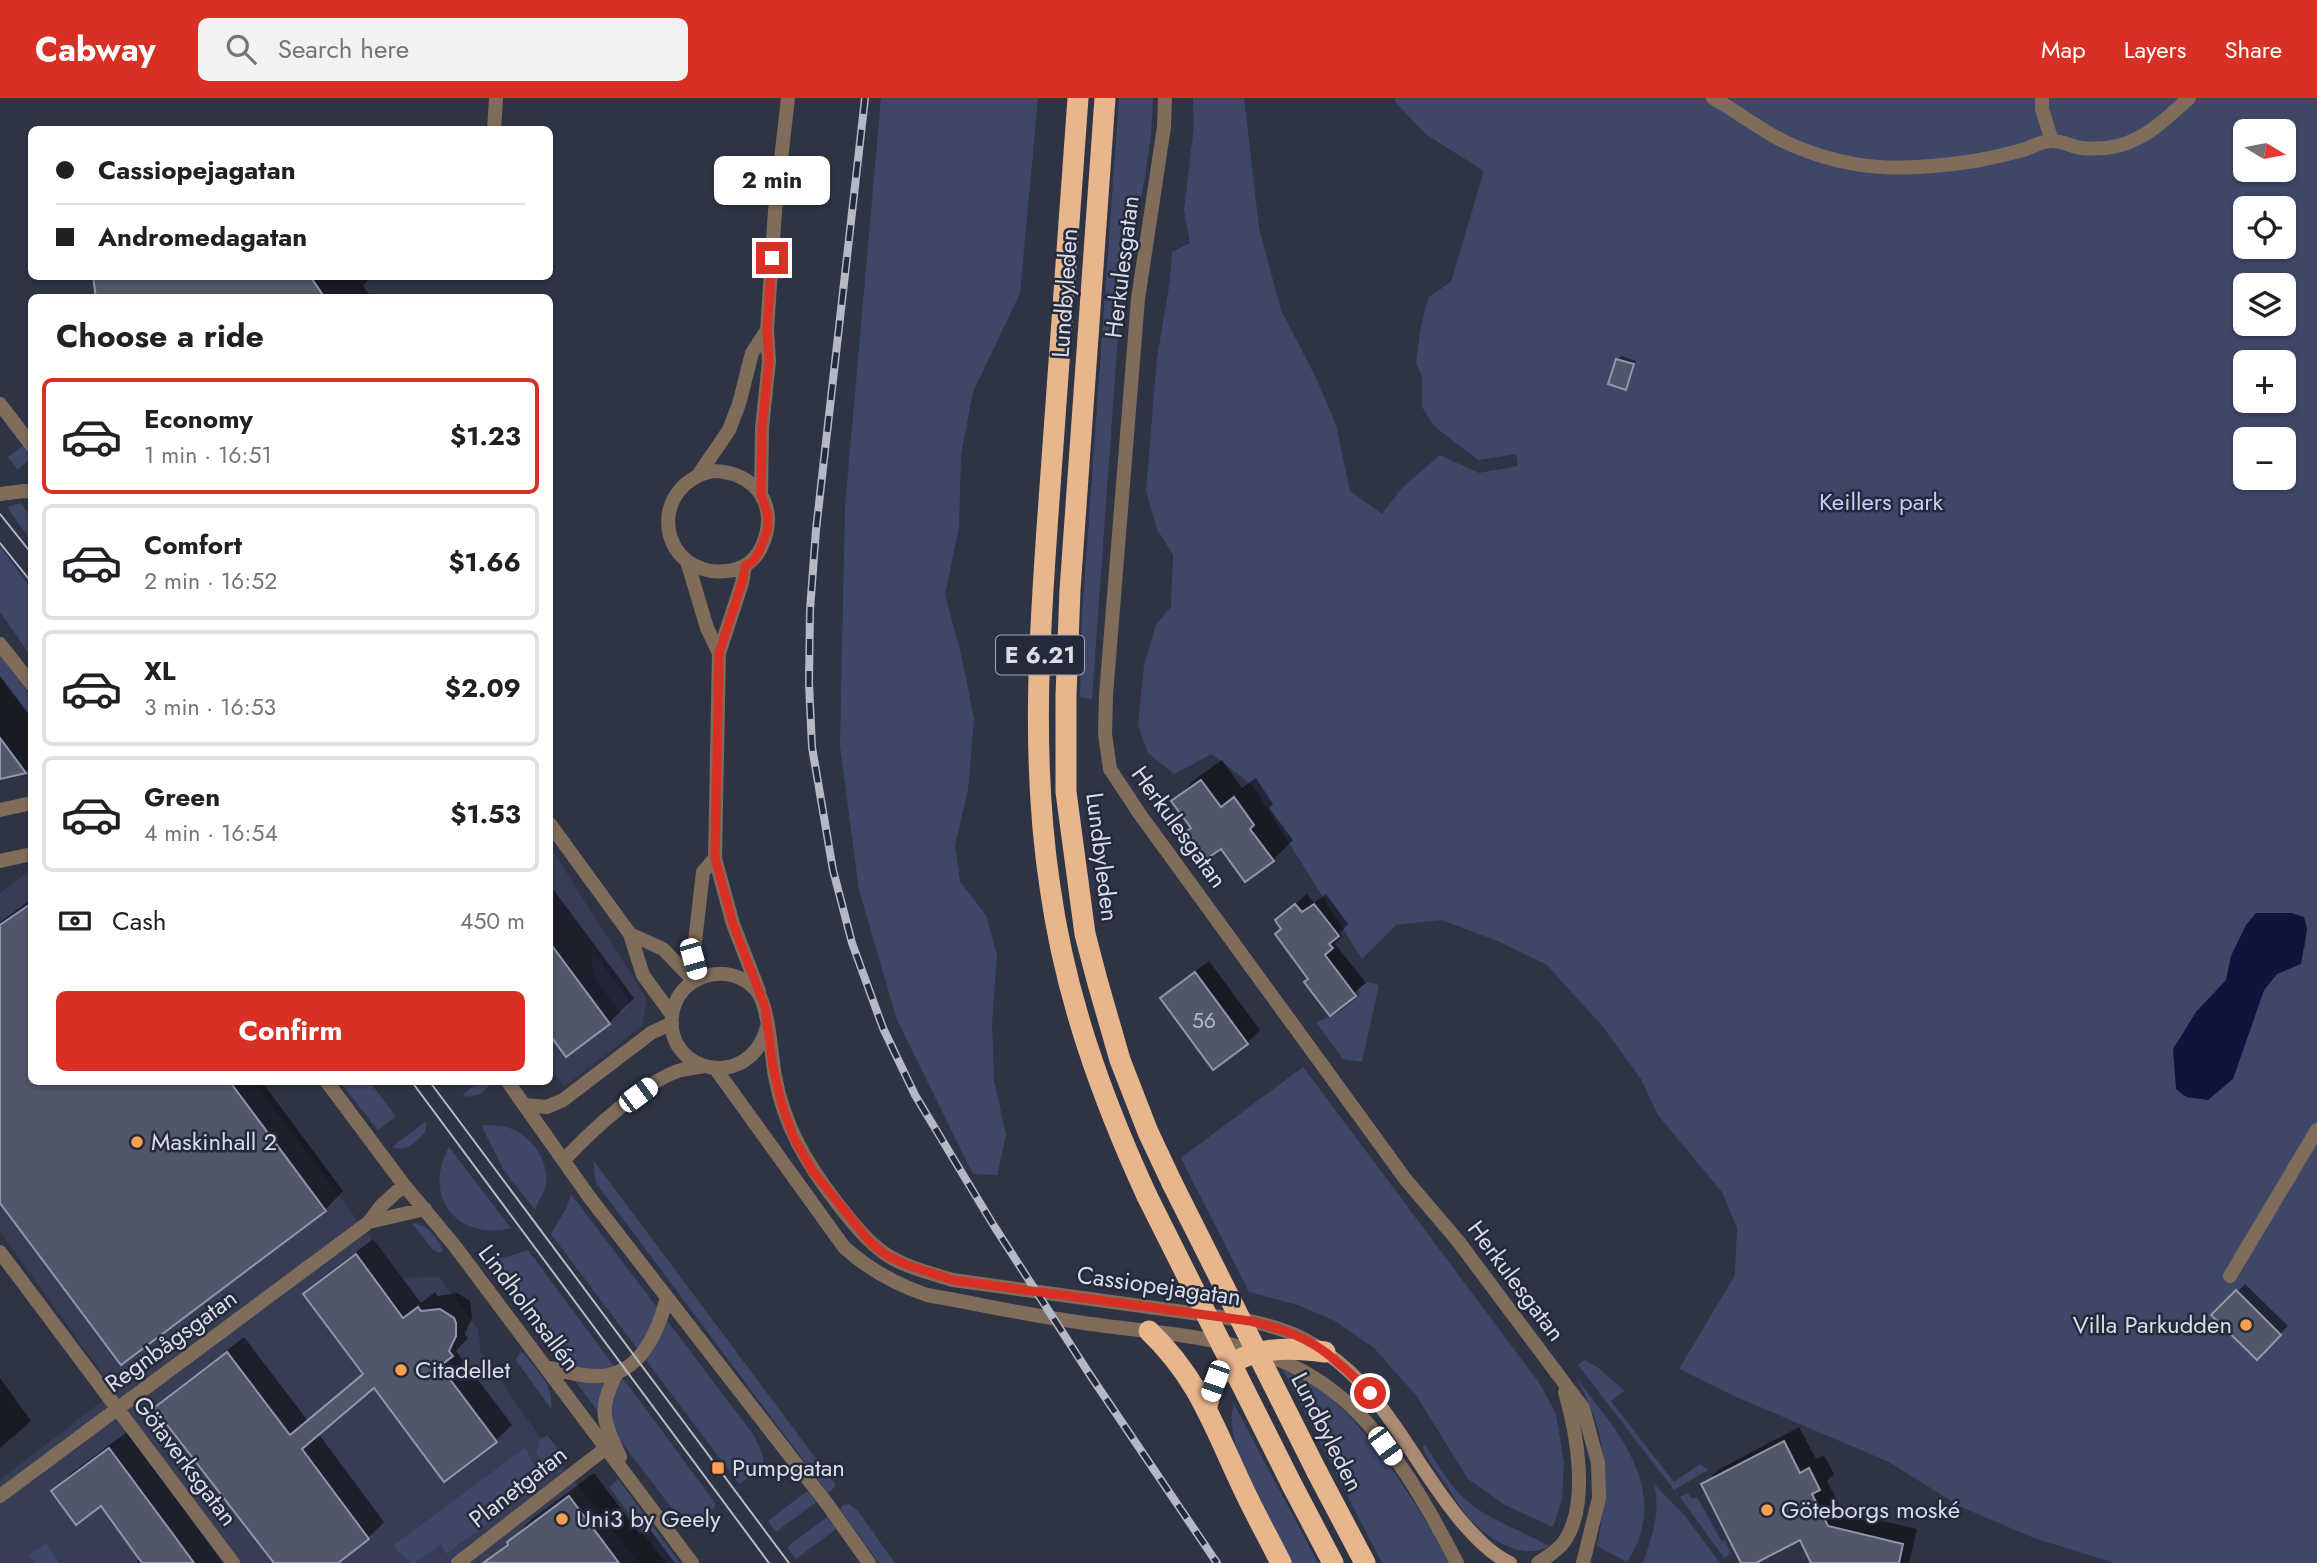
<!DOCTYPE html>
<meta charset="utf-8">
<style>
:root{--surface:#fff;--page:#f2f2f2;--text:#202124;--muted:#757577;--line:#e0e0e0;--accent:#d93025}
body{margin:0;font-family:Jost,sans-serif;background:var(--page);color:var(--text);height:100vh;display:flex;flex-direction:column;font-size:26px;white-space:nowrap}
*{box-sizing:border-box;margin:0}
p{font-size:23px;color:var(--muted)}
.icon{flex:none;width:38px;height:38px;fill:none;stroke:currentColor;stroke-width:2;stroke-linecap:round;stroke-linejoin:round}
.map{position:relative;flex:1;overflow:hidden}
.drawer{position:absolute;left:28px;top:196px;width:525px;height:791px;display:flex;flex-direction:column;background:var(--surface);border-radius:10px;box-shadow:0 2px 5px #0004}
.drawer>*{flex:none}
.guide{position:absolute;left:28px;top:28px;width:525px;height:154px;border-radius:10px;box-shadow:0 2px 5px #0004;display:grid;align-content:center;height:154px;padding:0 28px;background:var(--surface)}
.needle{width:46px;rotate:100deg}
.tools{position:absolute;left:2233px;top:21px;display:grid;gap:14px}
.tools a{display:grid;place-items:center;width:63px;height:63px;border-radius:10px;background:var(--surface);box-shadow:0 2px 5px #0004;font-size:35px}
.end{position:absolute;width:32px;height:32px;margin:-16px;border:9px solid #d93025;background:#fff;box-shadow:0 0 0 4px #fff}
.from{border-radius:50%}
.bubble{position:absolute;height:49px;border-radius:10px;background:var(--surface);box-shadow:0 2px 5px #0004;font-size:23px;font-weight:700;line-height:49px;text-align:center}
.car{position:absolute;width:21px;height:42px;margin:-21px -10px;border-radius:9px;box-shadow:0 0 5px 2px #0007;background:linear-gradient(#fff 24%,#345 0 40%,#fff 0 76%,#345 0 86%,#fff 0)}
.guide b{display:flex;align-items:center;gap:24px;height:66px;font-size:26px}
.guide b+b{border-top:2px solid var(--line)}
.guide i{width:18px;height:18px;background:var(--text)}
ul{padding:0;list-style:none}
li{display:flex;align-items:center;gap:21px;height:116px;margin:0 14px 10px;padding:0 14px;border:4px solid var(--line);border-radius:10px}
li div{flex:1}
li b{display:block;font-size:26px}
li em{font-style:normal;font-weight:700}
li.active{border-color:var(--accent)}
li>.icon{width:63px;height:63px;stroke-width:1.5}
h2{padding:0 28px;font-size:32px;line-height:84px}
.pay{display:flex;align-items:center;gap:18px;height:77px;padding:0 28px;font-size:26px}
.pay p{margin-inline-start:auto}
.button{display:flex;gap:14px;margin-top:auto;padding:14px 28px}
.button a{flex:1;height:80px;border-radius:10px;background:var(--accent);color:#fff;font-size:28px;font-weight:700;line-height:80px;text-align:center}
header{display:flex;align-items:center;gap:42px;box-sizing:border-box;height:98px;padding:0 35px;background:var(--accent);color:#fff}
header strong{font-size:33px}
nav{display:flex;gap:38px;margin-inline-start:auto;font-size:24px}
.search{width:490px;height:63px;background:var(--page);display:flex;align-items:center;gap:18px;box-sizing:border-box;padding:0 24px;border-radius:10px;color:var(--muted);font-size:26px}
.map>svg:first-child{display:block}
</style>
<header>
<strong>Cabway</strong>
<div class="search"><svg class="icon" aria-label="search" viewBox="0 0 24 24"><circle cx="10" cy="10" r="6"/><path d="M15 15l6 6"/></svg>Search here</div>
<nav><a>Map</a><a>Layers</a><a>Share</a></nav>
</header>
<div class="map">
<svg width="2317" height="1465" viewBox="0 0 2317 1465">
<rect width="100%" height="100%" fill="#2f3445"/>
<path fill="#373d54" d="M550 749 647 901 642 928 564 989 550 969Z
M31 771 32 984H253L401 1180 439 1179 478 1231 481 1255 532 1328 638 1465H0V1382L115 1293 0 1134V795Z"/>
<path fill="#3f4768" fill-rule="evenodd" d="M881 0H1038L1020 195 973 294 961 356 959 429 945 497 961 556 974 621 968 692 955 747 960 784 986 817 997 857 992 925 994 982 1006 1037 997 1077 973 1076 897 922 859 792 840 648 845 409Z
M1119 0H1153C1152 76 1127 149 1119 224L1092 601 1080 599 1082 519Z
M1193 0H1244L1259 130 1281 212 1316 280 1336 327 1350 393 1382 416 1402 390 1440 357 1479 375 1518 368 1516 356 1478 362 1434 328 1422 309V279L1416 265 1421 227 1429 199 1451 184 1484 73 1427 37 1396 5 1395 0H2317V1465H2115L2034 1440 1959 1408 1889 1364 1732 1297 1679 1271 1735 1177 1737 1130 1722 1094 1658 1017 1641 981 1603 929 1547 867 1500 844 1442 822 1396 827 1362 861 1253 688 1212 656 1174 676 1148 655 1138 627 1144 568 1156 527 1171 509 1173 457 1157 431 1146 393 1157 260 1170 183 1172 154 1190 145 1184 112 1194 28ZM2245 33H2284V72H2245ZM2245 110H2284V149H2245ZM2245 187H2284V226H2245ZM2245 264H2284V303H2245ZM2245 341H2284V380H2245ZM2256 815H2291L2304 820 2307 831 2305 850 2277 876 2264 892 2233 981 2196 914 2227 882 2231 858 2246 827Z
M24 347 31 360 18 372 8 359Z
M21 405 31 420V443L7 409Z
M0 449 31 490V558L0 514Z
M0 557 31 599V621L0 578Z
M593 854 626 898 629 907 622 915C609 899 585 875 593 854Z
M1367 884 1379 887 1362 964 1343 961 1316 924C1334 919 1347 910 1359 897L1358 891Z
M1303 969 1540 1286 1556 1316 1564 1364 1562 1402 1553 1429 1505 1407 1468 1381 1416 1297 1374 1250 1335 1223 1298 1207 1249 1194 1181 1060Z
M340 984H370L396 1019 378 1032Z
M479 984H493L480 996 466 999 463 996Z
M426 1023 425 1034C416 1044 406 1055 392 1049Z
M484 1027C493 1027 503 1027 512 1031 532 1039 549 1063 546 1086 544 1094 538 1104 535 1112L503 1071 482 1029Z
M449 1049 511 1130C456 1143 422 1098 449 1049Z
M593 1062 835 1386V1389L828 1395 602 1093 596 1085Z
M571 1096 753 1336C769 1369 768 1367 739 1386L551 1136 566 1111Z
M412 1125C427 1126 437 1139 443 1152L439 1155 433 1152Z
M528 1152 716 1406C704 1426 685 1421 670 1408L484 1163V1160H504Z
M520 1254 524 1256C537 1272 555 1289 551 1311L516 1262Z
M1584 1262 1599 1270 1624 1293 1611 1303 1674 1384 1700 1366 1708 1372 1674 1392 1578 1267Z
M1283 1272C1347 1288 1420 1409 1449 1465H1382Z
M1576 1280C1618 1334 1673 1393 1627 1464L1597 1448C1610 1385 1609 1337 1576 1280Z
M1234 1306 1318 1465H1292C1273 1430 1220 1344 1234 1306Z
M547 1337 558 1351 542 1365 536 1353 540 1347 538 1344Z
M1422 1347 1426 1348C1438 1367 1449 1387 1466 1402 1487 1421 1523 1433 1549 1448 1522 1465 1484 1438 1466 1417 1458 1407 1452 1395 1445 1385 1437 1373 1426 1360 1422 1347Z
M525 1350 537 1373 481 1414 489 1425 446 1456 441 1446 415 1465H411L395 1450 394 1447Z
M618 1381 680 1465H666L609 1389Z
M1654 1386 1685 1418 1720 1465H1643C1652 1438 1661 1416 1654 1386Z
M807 1393 816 1404 776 1434 768 1423Z
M1688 1395 1692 1401 1697 1399 1722 1444 1725 1443 1731 1456 1724 1460 1680 1399Z
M849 1406 858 1413 895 1465H879L840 1411 843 1407Z
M827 1419 836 1431 796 1461 787 1449Z
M46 1445 59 1465H35L29 1457Z"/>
<path fill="#0f143e" d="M2256 815H2291L2304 819 2307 831 2301 866 2277 876 2264 892 2233 981 2208 1002 2186 999 2176 991 2173 951 2196 914 2226 882 2231 858 2246 827Z"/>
<path fill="#0007" d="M94 178H372L363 188 372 200H98Z
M1621 258 1636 263 1629 286 1625 290 1618 262Z
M0 578 32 620V667L25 674 0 680Z
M1222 662 1242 690 1256 680 1273 706 1269 710 1293 742 1273 762 1221 748 1192 729 1174 703 1194 682Z
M550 787 634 900 609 925 566 957 550 934Z
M1307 796 1314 805 1326 796 1348 826 1340 835 1342 838 1335 846 1366 885 1330 915 1277 822Z
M32 801V984H262L343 1093 325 1112 0 1103V824Z
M1209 863 1260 932 1247 945 1213 970 1162 900 1175 888Z
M373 1141 421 1205 435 1194 438 1198 457 1195 470 1203 472 1220 465 1236 468 1240 456 1253 512 1327 495 1343 374 1287 318 1335 384 1424 368 1440 335 1465H276L157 1310 173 1294 244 1239 308 1323 364 1275 306 1196 322 1180Z
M2245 1186 2288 1228 2257 1260 2214 1217Z
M0 1280 31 1323 0 1350Z
M1799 1329 1816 1361 1824 1357 1834 1376 1827 1383 1843 1414 1917 1431 1909 1465H1813L1801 1440 1752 1465H1743L1703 1387 1718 1372Z
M127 1334 223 1465H137L139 1458 101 1406 53 1393 70 1376Z
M594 1375 640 1436 649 1430 675 1465H494V1459L533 1420Z"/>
<path fill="#515668" stroke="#9197ab" stroke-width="2" d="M93 178H310L325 200H96Z
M1616 261 1634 266 1626 292 1608 286Z
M0 640 26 675 0 681Z
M1201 682 1221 709 1234 699 1254 727 1250 731 1274 763 1245 784 1221 751 1203 763 1184 735 1191 730 1171 703Z
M32 805V984H230L326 1113 121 1267 0 1105V827Z
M1295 806 1302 814 1314 806 1339 838 1329 846 1333 850 1325 857 1356 898 1330 918 1304 884 1308 881 1275 836 1281 831 1275 822Z
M550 845 610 926 566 959 550 937Z
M1195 874 1248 946 1213 972 1160 900Z
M356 1156 403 1220 418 1209 421 1213 440 1211 454 1220 456 1225V1238L449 1253 453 1258 440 1268 497 1344 444 1384 374 1290 302 1351 369 1441 338 1465H274L154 1310 227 1254 290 1337 363 1276 303 1196Z
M2236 1192 2281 1237 2257 1262 2211 1217Z
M1784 1343 1800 1375 1809 1370 1820 1392 1812 1396 1828 1428 1903 1446 1899 1465H1811L1800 1442 1756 1465H1741L1701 1386Z
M109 1350 178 1443 194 1465H142L101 1408 76 1427 51 1393Z
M569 1398 619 1465H483L508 1447 507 1444Z"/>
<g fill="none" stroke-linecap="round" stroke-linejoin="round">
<path stroke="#806c5b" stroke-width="14" d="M1165 0 1164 29 1138 201 1106 597 1105 636 1110 671 1139 715 1406 1082 1458 1143 1583 1310 1598 1365 1599 1400 1583 1465
M1713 0C1736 13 1758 30 1781 42 1847 74 1903 74 1974 63 1991 60 2009 56 2026 51 2033 48 2043 43 2051 43 2061 42 2072 49 2082 50 2131 55 2155 31 2189 0
M2042 0V11L2052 43
M494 32 496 0
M0 306 32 348
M712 373C756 373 781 409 761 450 754 464 743 471 727 473 660 480 644 390 712 373Z
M699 376 729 332 739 306 752 255 767 232
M0 396 24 393 32 394
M761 397 762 330 769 263 767 232 775 113 788 0
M687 463 707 530 719 555
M745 468 742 485 719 555 715 760 733 826 759 893
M0 546 32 587
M0 712 32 705
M550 726 630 836 643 877 672 917
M0 763 32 756
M630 836 663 851 693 882
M698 880 693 861 703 774 715 760
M767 929C750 994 665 975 672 918 676 877 729 861 756 892 769 907 771 956 775 978 784 1028 807 1066 837 1105 851 1123 866 1142 884 1155 904 1169 930 1175 953 1182L1250 1223C1277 1229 1299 1236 1322 1252
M715 970 844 1149C869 1172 895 1186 927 1197 979 1206 1032 1218 1084 1225 1171 1238 1261 1237 1333 1293 1386 1333 1427 1407 1457 1465
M327 984 404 1087 454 1147 692 1465
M508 984 590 1100 828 1407 869 1465
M524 1007 547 1009 563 1002 651 935 672 925
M565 1061C590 1034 643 985 678 973 686 970 696 970 705 968
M369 1124 425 1111
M0 1154 233 1465
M2230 1178 2317 1032
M546 1269C563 1273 583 1279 600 1278 641 1276 658 1233 667 1200
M616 1276C597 1314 604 1323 620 1359
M0 1398 369 1124 382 1107 404 1087
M458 1465 606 1350
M1538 1465C1547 1459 1557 1453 1564 1444 1590 1407 1577 1335 1565 1294"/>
<path stroke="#aa8a70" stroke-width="14" d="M1325 1254C1386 1295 1415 1369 1462 1424 1476 1440 1491 1456 1510 1465"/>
<path stroke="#e8b68d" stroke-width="21" d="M1078 0C1070 125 1061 250 1051 375 1041 513 1029 651 1050 789 1065 897 1101 998 1147 1098
M1105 0 1070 492 1066 597V694L1085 836 1097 882 1120 962 1148 1034 1172 1085
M1149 1233C1199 1281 1213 1327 1242 1388 1254 1414 1268 1439 1281 1465
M1207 1308C1209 1300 1211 1289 1216 1282 1239 1247 1289 1249 1325 1254
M1317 1374 1365 1465
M1292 1387 1333 1465"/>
<path stroke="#b5b8c5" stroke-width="2" d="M0 416 32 456
M0 445 32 485
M412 984 769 1465
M430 984 789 1465"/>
<defs>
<path id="rail" d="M865 0 816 432 810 512 809 585 812 649 833 772 852 845 883 930 915 997 994 1128 1090 1277 1217 1465"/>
</defs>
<use href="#rail" stroke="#b5b8c5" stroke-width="8"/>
<use href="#rail" stroke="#252a3a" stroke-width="5" stroke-dasharray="16" stroke-linecap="butt"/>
<path stroke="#e8b68d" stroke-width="21" d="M1172 1085 1317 1374
M1147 1098 1292 1387"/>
</g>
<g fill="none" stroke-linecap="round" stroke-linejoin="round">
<path stroke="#d93025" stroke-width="9" d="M772 160 767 232 769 263 762 330 761 397 768 417V430L759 454 753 463 745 468 742 485 719 555 715 760 733 826 765 909 773 969 782 1007 793 1038 812 1072 869 1143 886 1157 907 1167 953 1182 1250 1223C1308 1236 1329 1253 1370 1295"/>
</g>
<g fill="#f99f4d" stroke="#252a3a" stroke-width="2.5">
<circle cx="137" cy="1044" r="7"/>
<circle cx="2246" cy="1227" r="7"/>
<circle cx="401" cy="1272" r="7"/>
<rect x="711" y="1363" width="14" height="14" rx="3.5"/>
<circle cx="1767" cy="1412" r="7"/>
<circle cx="562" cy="1421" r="7"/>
</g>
<g text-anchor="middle" stroke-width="5" stroke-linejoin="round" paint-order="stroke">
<g font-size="21" fill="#b8bbc8">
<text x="1204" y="930">56</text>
</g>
<rect fill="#252a3a" stroke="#a4a7b4" stroke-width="2" x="996" y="537.5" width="88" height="39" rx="5"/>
<g font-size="23" font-weight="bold" fill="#dadde8">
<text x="1040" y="565">E 6.21</text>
</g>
<g font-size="24" fill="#dadde8" stroke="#252a3a">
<text transform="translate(1122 169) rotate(-83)" y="8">Herkulesgatan</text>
<text transform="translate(1065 195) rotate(-86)" y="8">Lundbyleden</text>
<text transform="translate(1179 729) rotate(54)" y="8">Herkulesgatan</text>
<text transform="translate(1102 759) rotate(83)" y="8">Lundbyleden</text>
<text transform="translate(1516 1183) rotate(53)" y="8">Herkulesgatan</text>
<text transform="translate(1159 1188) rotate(8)" y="8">Cassiopejagatan</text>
<text transform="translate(529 1210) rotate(53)" y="8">Lindholmsallén</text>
<text transform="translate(171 1243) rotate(-36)" y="8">Regnbågsgatan</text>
<text transform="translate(1327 1334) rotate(63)" y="8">Lundbyleden</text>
<text transform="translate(185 1363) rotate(53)" y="8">Götaverksgatan</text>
<text transform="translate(518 1389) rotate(-38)" y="8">Planetgatan</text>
</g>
<g font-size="24" fill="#c2cffd" stroke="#252a3a">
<text x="1881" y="412">Keillers park</text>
</g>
<g font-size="24" fill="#dadde8" stroke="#252a3a" text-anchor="start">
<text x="151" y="1052">Maskinhall 2</text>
<text x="2232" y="1235" text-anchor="end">Villa Parkudden</text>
<text x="415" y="1280">Citadellet</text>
<text x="732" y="1378">Pumpgatan</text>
<text x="1781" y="1420">Göteborgs moské</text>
<text x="576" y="1429">Uni3 by Geely</text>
</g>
</g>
</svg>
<div class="tools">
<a><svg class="needle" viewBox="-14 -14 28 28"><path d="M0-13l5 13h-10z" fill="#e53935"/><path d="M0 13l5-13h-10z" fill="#757577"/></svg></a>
<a><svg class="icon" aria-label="locate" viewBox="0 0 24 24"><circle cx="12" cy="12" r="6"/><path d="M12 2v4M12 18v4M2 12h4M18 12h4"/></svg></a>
<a><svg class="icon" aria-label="layers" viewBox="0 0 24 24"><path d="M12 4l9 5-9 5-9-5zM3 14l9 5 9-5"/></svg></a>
<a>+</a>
<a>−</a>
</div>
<i class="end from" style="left:1370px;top:1295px"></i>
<i class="end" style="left:772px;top:160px"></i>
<div class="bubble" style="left:714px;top:58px;width:116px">2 min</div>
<i class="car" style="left:693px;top:861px;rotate:164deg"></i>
<i class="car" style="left:638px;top:997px;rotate:53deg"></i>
<i class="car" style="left:1215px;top:1283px;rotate:199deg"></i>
<i class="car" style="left:1385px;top:1348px;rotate:144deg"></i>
<div class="guide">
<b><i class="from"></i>Cassiopejagatan</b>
<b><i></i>Andromedagatan</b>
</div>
<section class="drawer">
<h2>Choose a ride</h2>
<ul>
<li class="active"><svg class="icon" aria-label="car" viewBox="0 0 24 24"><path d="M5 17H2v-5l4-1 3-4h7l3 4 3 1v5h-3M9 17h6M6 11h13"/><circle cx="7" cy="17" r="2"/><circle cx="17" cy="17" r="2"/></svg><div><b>Economy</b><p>1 min · 16:51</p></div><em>$1.23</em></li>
<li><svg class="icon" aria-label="car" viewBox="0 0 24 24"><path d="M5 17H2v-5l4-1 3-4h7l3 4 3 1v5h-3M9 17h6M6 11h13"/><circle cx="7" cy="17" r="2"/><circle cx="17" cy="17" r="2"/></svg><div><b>Comfort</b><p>2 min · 16:52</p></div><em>$1.66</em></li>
<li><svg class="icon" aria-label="car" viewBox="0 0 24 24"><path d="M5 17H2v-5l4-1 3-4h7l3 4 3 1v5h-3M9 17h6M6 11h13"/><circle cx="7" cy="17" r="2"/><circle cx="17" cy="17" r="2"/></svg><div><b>XL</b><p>3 min · 16:53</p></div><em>$2.09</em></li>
<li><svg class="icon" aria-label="car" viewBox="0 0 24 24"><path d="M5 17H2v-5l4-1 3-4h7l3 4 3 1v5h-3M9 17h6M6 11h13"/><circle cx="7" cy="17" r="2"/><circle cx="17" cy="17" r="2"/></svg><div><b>Green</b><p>4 min · 16:54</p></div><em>$1.53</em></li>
</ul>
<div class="pay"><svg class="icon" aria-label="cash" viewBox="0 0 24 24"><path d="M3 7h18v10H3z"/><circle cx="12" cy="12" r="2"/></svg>Cash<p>450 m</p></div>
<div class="button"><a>Confirm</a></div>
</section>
</div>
